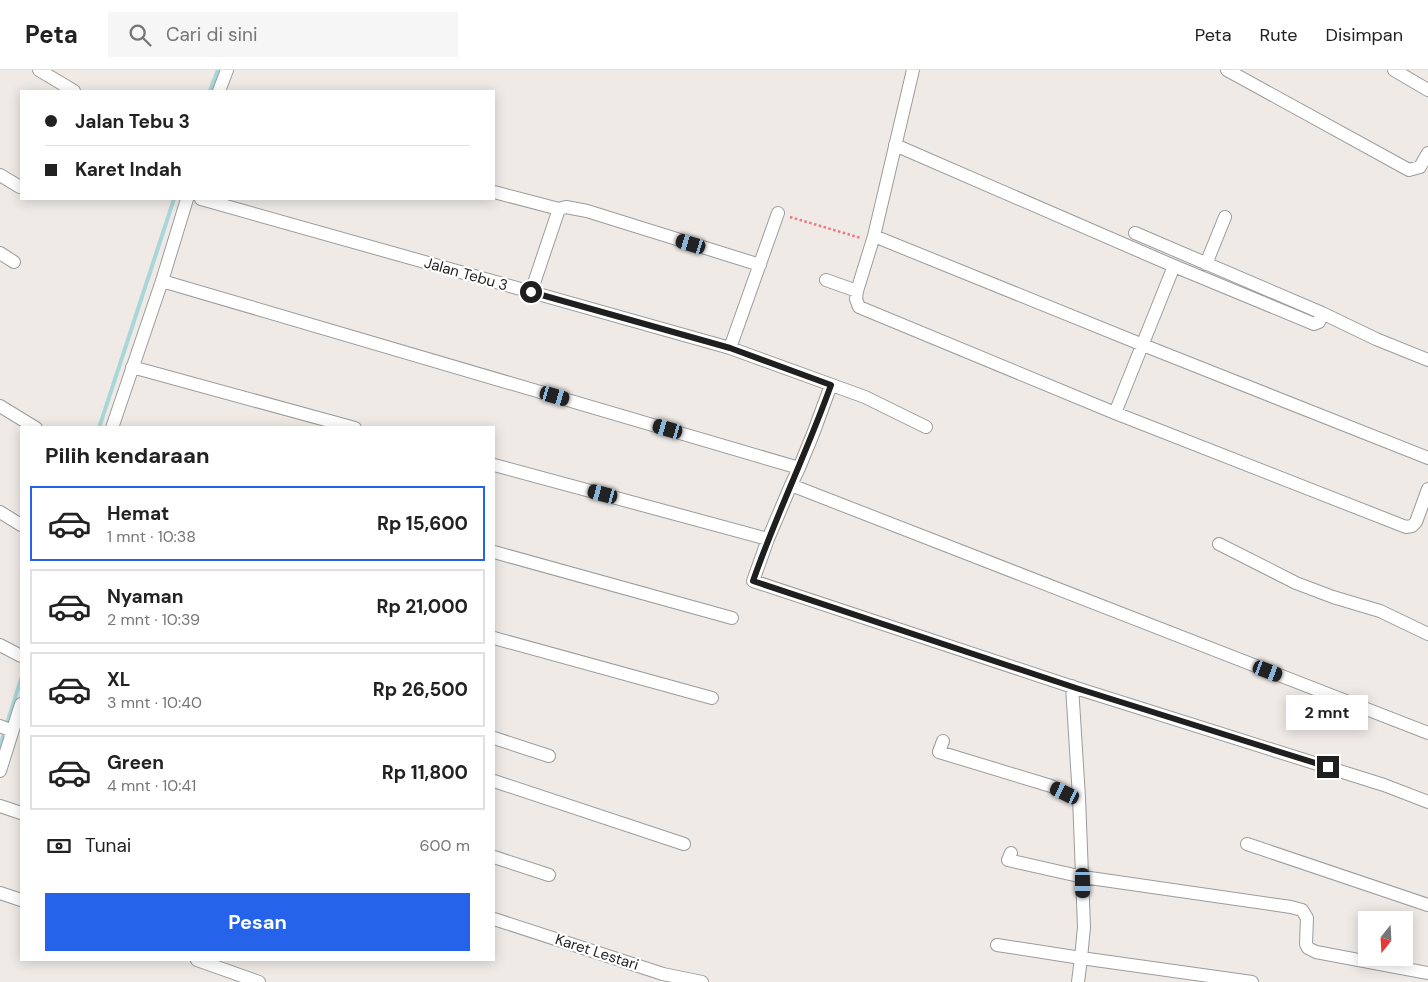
<!DOCTYPE html>
<html lang="id">
<meta charset="utf-8">
<style>
:root{--surface:#fff;--page:#f6f6f6;--text:#222;--muted:#767676;--line:#e0e0e0;--accent:#2563eb}
body{margin:0;font-family:"DM Sans",sans-serif;background:var(--page);color:var(--text);height:100vh;display:flex;flex-direction:column;font-size:19px;white-space:nowrap}
*{box-sizing:border-box;margin:0}
p{font-size:16px;color:var(--muted)}
.icon{flex:none;width:28px;height:28px;fill:none;stroke:currentColor;stroke-width:2;stroke-linecap:round;stroke-linejoin:round}
.map{position:relative;flex:1;overflow:hidden}
.panel{position:absolute;left:20px;top:356px;width:475px;height:535px;display:flex;flex-direction:column;background:var(--surface);border-radius:0px;box-shadow:0 2px 12px #0003}
.panel>*{flex:none}
.top-card{position:absolute;left:20px;top:20px;width:475px;height:110px;border-radius:0px;box-shadow:0 2px 12px #0003;display:grid;align-content:center;height:110px;padding:0 25px;background:var(--surface)}
.needle{width:32px;rotate:198deg}
.fabs{position:absolute;left:1358px;top:841px;display:grid;gap:10px}
.fabs a{display:grid;place-items:center;width:55px;height:55px;border-radius:0px;background:var(--surface);box-shadow:0 2px 12px #0003;font-size:25px}
.end{position:absolute;width:22px;height:22px;margin:-11px;border:6px solid #1f1f1f;background:#fff;box-shadow:0 0 0 2px #fff}
.from{border-radius:50%}
.bubble{position:absolute;height:35px;border-radius:0px;background:var(--surface);box-shadow:0 2px 12px #0003;font-size:16px;font-weight:700;line-height:35px;text-align:center}
.car{position:absolute;width:15px;height:30px;margin:-15px -8px;border-radius:6px;box-shadow:0 0 4px 1px #0007;background:linear-gradient(#222 24%,#8ab4d8 0 40%,#222 0 76%,#8ab4d8 0 86%,#222 0)}
.top-card b{display:flex;align-items:center;gap:18px;height:48px;font-size:19px}
.top-card b+b{border-top:1px solid var(--line)}
.top-card i{width:12px;height:12px;background:var(--text)}
ul{padding:0;list-style:none}
li{display:flex;align-items:center;gap:15px;height:75px;margin:0 10px 8px;padding:0 15px;border:2px solid var(--line);border-radius:0px}
li div{flex:1}
li b{display:block;font-size:19px}
li em{font-style:normal;font-weight:700}
li.selected{border-color:var(--accent)}
li>.icon{width:45px;height:45px;stroke-width:1.5}
h2{padding:0 25px;font-size:22px;line-height:60px}
.pay{display:flex;align-items:center;gap:12px;height:55px;padding:0 25px;font-size:19px}
.pay p{margin-inline-start:auto}
.button{display:flex;gap:10px;margin-top:auto;padding:10px 25px}
.button a{flex:1;height:58px;border-radius:0px;background:var(--accent);color:#fff;font-size:20px;font-weight:700;line-height:58px;text-align:center}
header{display:flex;align-items:center;gap:30px;box-sizing:border-box;height:70px;padding:0 25px;background:var(--surface);border-bottom:1px solid var(--line)}
header strong{font-size:24px}
nav{display:flex;gap:28px;margin-inline-start:auto;font-size:18px}
.search{width:350px;height:45px;background:var(--page);display:flex;align-items:center;gap:12px;box-sizing:border-box;padding:0 18px;border-radius:0px;color:var(--muted);font-size:19px}
.map>svg:first-child{display:block}
</style>
<header>
<strong>Peta</strong>
<div class="search"><svg class="icon" aria-label="search" viewBox="0 0 24 24"><circle cx="10" cy="10" r="6"/><path d="M15 15l6 6"/></svg>Cari di sini</div>
<nav><a>Peta</a><a>Rute</a><a>Disimpan</a></nav>
</header>
<div class="map">
<svg width="1428" height="912" viewBox="0 0 1428 912">
<rect width="100%" height="100%" fill="#efeae6"/>
<g fill="none" stroke-linecap="round" stroke-linejoin="round">
<path stroke="#a9d7d9" stroke-width="4" d="M210 21 218 0
M99 358 174 129
M0 676 21 609"/>
<defs>
<path id="minor" d="M39 0 74 21
M913 0 874 166 857 221 856 229 859 237 1115 343 1406 457 1412 456 1416 452 1428 419
M1227 0 1409 100 1420 97 1428 83
M1394 0 1428 20
M219 21 227 0
M895 75 1174 196 1314 254 1319 252 1322 243 1135 163
M0 105 20 117
M494 122 559 139
M201 129 730 278 865 327 926 357
M874 166 1143 275 1428 388
M0 183 14 192
M1206 194 1225 147
M826 210 857 221
M162 211 799 398 791 415 1428 663
M531 222 559 139 566 137 587 141 760 195
M1322 243 1376 269 1428 290
M730 278 778 143
M132 297 355 358
M0 336 36 358
M1115 343 1174 196
M112 358 162 211 187 129
M494 395 768 469
M799 398 813 364 831 315
M791 415 768 469 753 511 1076 618 1384 715 1428 732
M0 442 21 455
M1219 474 1296 513 1333 527 1380 541 1428 564
M494 482 732 548
M494 568 712 628
M0 575 21 586
M1072 616 1079 727
M0 656 12 661
M494 668 549 686
M943 671 939 682 1051 716 1073 727H1079L1084 857 1081 888 1252 912
M0 701 21 634
M494 711 684 774
M0 736 21 743
M1247 774 1428 835
M1011 783 1008 790 1083 807 1291 837 1302 840 1307 848 1306 874 1308 878 1316 882 1428 903
M494 787 549 805
M0 823 21 830
M494 849 663 904 702 912
M997 875 1081 888 1078 912
M197 890 259 912"/>
</defs>
<use href="#minor" stroke="#9c9c9c" stroke-width="14"/>
<path stroke="#f07680" stroke-width="2.5" stroke-dasharray="2.5 2.5" stroke-linecap="butt" d="M790 147 861 168"/>
<use href="#minor" stroke="#fff" stroke-width="12"/>
</g>
<g fill="none" stroke-linecap="round" stroke-linejoin="round">
<path stroke="#1f1f1f" stroke-width="6" d="M531 222 730 278 831 315C807 382 776 445 753 511L1076 618 1328 697"/>
</g>
<g text-anchor="middle" stroke-width="4.5" stroke-linejoin="round" paint-order="stroke">
<g font-size="15" fill="#1f1f1f" stroke="#fff">
<text transform="translate(466 204) rotate(16)" y="5">Jalan Tebu 3</text>
<text transform="translate(597 882) rotate(18)" y="5">Karet Lestari</text>
</g>
</g>
</svg>
<div class="fabs">
<a><svg class="needle" viewBox="-14 -14 28 28"><path d="M0-13l5 13h-10z" fill="#e53935"/><path d="M0 13l5-13h-10z" fill="#767676"/></svg></a>
</div>
<i class="end from" style="left:531px;top:222px"></i>
<i class="end" style="left:1328px;top:697px"></i>
<div class="bubble" style="left:1286px;top:625px;width:82px">2 mnt</div>
<i class="car" style="left:691px;top:174px;rotate:287deg"></i>
<i class="car" style="left:555px;top:326px;rotate:106deg"></i>
<i class="car" style="left:668px;top:359px;rotate:286deg"></i>
<i class="car" style="left:603px;top:424px;rotate:285deg"></i>
<i class="car" style="left:1268px;top:601px;rotate:111deg"></i>
<i class="car" style="left:1065px;top:723px;rotate:296deg"></i>
<i class="car" style="left:1083px;top:813px;rotate:179deg"></i>
<div class="top-card">
<b><i class="from"></i>Jalan Tebu 3</b>
<b><i></i>Karet Indah</b>
</div>
<section class="panel">
<h2>Pilih kendaraan</h2>
<ul>
<li class="selected"><svg class="icon" aria-label="car" viewBox="0 0 24 24"><path d="M5 17H2v-5l4-1 3-4h7l3 4 3 1v5h-3M9 17h6M6 11h13"/><circle cx="7" cy="17" r="2"/><circle cx="17" cy="17" r="2"/></svg><div><b>Hemat</b><p>1 mnt · 10:38</p></div><em>Rp 15,600</em></li>
<li><svg class="icon" aria-label="car" viewBox="0 0 24 24"><path d="M5 17H2v-5l4-1 3-4h7l3 4 3 1v5h-3M9 17h6M6 11h13"/><circle cx="7" cy="17" r="2"/><circle cx="17" cy="17" r="2"/></svg><div><b>Nyaman</b><p>2 mnt · 10:39</p></div><em>Rp 21,000</em></li>
<li><svg class="icon" aria-label="car" viewBox="0 0 24 24"><path d="M5 17H2v-5l4-1 3-4h7l3 4 3 1v5h-3M9 17h6M6 11h13"/><circle cx="7" cy="17" r="2"/><circle cx="17" cy="17" r="2"/></svg><div><b>XL</b><p>3 mnt · 10:40</p></div><em>Rp 26,500</em></li>
<li><svg class="icon" aria-label="car" viewBox="0 0 24 24"><path d="M5 17H2v-5l4-1 3-4h7l3 4 3 1v5h-3M9 17h6M6 11h13"/><circle cx="7" cy="17" r="2"/><circle cx="17" cy="17" r="2"/></svg><div><b>Green</b><p>4 mnt · 10:41</p></div><em>Rp 11,800</em></li>
</ul>
<div class="pay"><svg class="icon" aria-label="cash" viewBox="0 0 24 24"><path d="M3 7h18v10H3z"/><circle cx="12" cy="12" r="2"/></svg>Tunai<p>600 m</p></div>
<div class="button"><a>Pesan</a></div>
</section>
</div>
